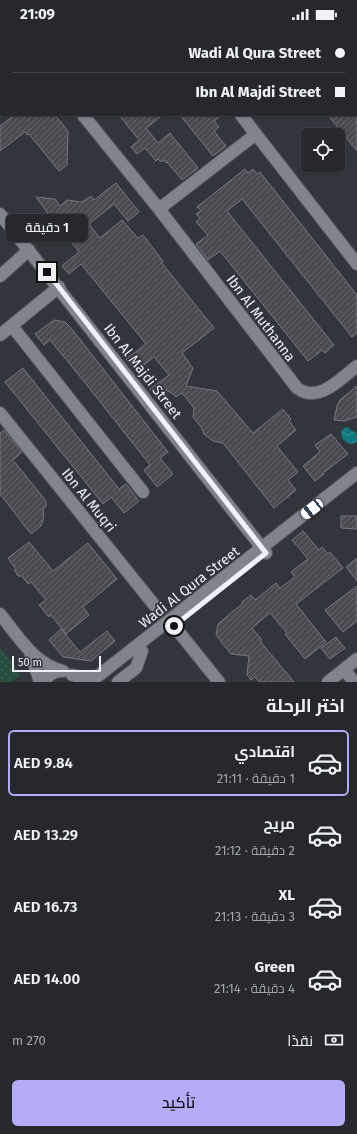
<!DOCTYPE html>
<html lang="ar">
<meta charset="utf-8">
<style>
:root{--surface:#26282d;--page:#2e3035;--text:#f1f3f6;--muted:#a4a6aa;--line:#424449;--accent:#b4acf9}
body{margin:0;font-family:"Fira Sans",Cairo,sans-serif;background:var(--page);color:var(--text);direction:rtl;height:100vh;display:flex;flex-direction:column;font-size:15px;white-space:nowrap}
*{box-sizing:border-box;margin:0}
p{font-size:13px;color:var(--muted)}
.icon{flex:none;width:22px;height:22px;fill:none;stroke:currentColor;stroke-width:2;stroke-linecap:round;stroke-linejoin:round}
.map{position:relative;height:654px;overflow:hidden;direction:ltr}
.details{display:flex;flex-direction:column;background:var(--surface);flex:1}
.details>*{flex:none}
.banner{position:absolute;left:0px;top:0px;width:357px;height:88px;box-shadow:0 1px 3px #0004,0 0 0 1px var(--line);direction:rtl;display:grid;align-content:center;height:88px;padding:0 12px;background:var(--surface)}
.tools{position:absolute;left:301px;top:100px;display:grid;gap:8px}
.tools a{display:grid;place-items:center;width:44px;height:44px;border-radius:6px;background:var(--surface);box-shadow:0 1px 3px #0004,0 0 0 1px var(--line);font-size:20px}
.scale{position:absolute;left:12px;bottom:10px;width:89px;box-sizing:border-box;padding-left:4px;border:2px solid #f0f1f6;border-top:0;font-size:11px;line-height:14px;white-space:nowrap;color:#f0f1f6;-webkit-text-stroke:3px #33353c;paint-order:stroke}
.end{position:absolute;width:18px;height:18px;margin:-9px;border:5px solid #f0f1f6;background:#111;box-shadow:0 0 0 2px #111}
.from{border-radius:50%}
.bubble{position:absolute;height:28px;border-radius:6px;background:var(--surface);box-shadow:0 1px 3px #0004,0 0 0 1px var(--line);font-size:13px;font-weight:600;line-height:28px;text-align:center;direction:rtl}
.car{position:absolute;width:12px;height:24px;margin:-12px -6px;border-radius:5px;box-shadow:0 0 3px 1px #0007;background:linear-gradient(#fff 24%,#345 0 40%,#fff 0 76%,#345 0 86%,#fff 0)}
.banner b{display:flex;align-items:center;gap:14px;height:38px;font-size:15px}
.banner b+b{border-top:1px solid var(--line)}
.banner i{width:10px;height:10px;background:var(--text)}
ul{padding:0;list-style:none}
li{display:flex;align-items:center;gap:12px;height:66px;margin:0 8px 6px;padding:0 4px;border:2px solid transparent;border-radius:6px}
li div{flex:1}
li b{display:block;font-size:15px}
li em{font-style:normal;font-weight:600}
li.current{border-color:var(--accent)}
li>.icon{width:36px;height:36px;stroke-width:1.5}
h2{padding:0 12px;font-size:18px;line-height:48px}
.pay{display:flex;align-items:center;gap:10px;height:44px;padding:0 12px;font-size:15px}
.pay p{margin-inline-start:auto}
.primary-button{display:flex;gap:8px;margin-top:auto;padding:8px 12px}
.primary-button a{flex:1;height:46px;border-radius:6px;background:var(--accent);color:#111;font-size:16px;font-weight:600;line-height:46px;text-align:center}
.status{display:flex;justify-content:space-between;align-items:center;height:28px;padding:0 20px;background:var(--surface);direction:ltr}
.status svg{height:11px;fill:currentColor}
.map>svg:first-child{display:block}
</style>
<div class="status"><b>21:09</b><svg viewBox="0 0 49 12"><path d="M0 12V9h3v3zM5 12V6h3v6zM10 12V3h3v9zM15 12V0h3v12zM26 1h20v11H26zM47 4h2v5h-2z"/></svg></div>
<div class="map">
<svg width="357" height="654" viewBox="0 0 357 654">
<defs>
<pattern id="grass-dots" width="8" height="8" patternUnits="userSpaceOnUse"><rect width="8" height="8" fill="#264d3d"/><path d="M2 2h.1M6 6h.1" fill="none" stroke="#46675a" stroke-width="1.8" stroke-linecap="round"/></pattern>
<pattern id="water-waves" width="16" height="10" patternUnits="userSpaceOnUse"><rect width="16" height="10" fill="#10777f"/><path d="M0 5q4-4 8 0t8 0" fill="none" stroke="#3f9198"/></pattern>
<pattern id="building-hatch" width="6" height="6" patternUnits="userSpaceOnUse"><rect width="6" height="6" fill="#4c4a51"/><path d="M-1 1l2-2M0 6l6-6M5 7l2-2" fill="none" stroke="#66656b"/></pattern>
</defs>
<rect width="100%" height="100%" fill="#33353c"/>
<path fill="url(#grass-dots)" d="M0 619 21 647 12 654H0Z"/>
<path fill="url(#water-waves)" d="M348 399 350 402 357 405V414C351 418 346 415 342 410L341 404 344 400Z"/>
<path fill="url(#building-hatch)" stroke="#78767f" d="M14 87H55L68 103 67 137 59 143 29 106 27 107 25 104 0 123V98Z
M119 87H163L146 100 158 115 170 105 198 140 182 152 167 134 166 135 164 132 161 134 158 131 156 133 145 120 137 126 131 119 139 112Z
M180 87H222L214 93 219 99 214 103 226 118 213 128Z
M328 87H357V123Z
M245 141 248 145 253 141 257 146 260 144 357 267V305L352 309 242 171 227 183 334 317 325 325 322 322 308 333 220 223 208 232 196 216 208 207 196 194 200 190 196 186 201 183 197 179Z
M116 155 139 184 128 193 114 176 89 196 100 210 122 192 138 210 143 207 163 233 161 234 214 300 182 325 193 340 186 358 217 363 253 405 283 381 291 391 289 393 296 402 277 418 298 444 288 452 296 462 274 480 223 415 213 413 204 406 201 399 193 389 194 380 182 365 176 369 172 365 165 362 156 369 150 361 169 347 154 329 136 343 126 331 146 316 81 236 69 246 62 238 79 224 61 201 57 204 50 195 53 192 36 169 55 171 60 178 67 172 82 174 91 168 94 172Z
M54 292 65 294 72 301 168 424 160 430 173 446 157 459 144 442 150 437 78 346 50 312 44 317 35 306Z
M23 340 119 461 126 456 139 473 124 485 111 469 103 476 5 354Z
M357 358V389L344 393 334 392 337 378 340 372Z
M4 402 22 424 13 432 46 473V479L43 481 44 488 41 498 31 506 0 466V405Z
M331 406 348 426 323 445 324 446 315 453 303 438 320 424 315 417Z
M341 488H357V501L341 500Z
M303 503 319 522 322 519 328 526 330 524 343 540 296 576 326 614 305 631 285 606 287 605 270 585 252 600 262 612 260 613 294 654H259L255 649 251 652 247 647 249 628 231 626 216 607 218 596 243 575 242 574 251 567 255 572 276 555 280 560 295 549 291 544 308 531 292 512Z
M29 514 53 543 88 515 117 551 83 579 89 587 66 606 51 587 49 589 39 577 46 572 31 554 28 556 22 548H18L15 543V540L8 530Z
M357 530V553L346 539Z
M357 558V593L343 604 325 582Z
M61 601 80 624 107 603 115 613 91 633 63 629 49 612Z
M336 609 345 620 330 631 321 620Z"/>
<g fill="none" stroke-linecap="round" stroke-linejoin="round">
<defs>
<path id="minor" d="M12 0 13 1
M173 0 174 1
M294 1V0
M313 1 314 0
M83 87 159 181 297 360C319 376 340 351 357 338
M241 87 357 236
M159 181 256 106
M0 186 266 525
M0 248 29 222
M12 298 143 464
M0 307 59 259
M0 385 155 578
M0 586C18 608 34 636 63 643
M174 598 219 654
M30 624 40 654
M344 641 354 654
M72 647 84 650 98 648 357 445
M43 654C48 647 54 643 62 643
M118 654 136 640 142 623
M328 654 357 631"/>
</defs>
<use href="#minor" stroke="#52545a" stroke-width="14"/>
<use href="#minor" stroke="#81848d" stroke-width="12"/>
</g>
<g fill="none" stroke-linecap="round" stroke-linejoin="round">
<path stroke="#f0f1f6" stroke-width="5" d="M47 244 266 525 174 598"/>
</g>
<g text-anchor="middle" stroke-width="3.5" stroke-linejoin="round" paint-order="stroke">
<g font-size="14" fill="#f0f1f6" stroke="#33353c">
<text transform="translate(261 290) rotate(53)" y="5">Ibn Al Muthanna</text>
<text transform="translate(143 343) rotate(52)" y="5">Ibn Al Majdi Street</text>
<text transform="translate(89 472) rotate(51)" y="5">Ibn Al Muqri</text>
<text transform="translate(189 559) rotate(-38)" y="5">Wadi Al Qura Street</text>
</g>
</g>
</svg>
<div class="tools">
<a><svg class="icon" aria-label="locate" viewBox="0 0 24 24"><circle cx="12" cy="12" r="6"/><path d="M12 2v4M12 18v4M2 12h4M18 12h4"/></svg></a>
</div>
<div class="scale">50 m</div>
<i class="end from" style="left:174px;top:598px"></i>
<i class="end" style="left:47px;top:244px"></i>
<div class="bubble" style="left:6px;top:186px;width:82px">1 دقيقة</div>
<i class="car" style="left:312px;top:481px;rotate:232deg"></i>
<div class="banner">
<b><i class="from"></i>Wadi Al Qura Street</b>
<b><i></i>Ibn Al Majdi Street</b>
</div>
</div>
<section class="details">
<h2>اختر الرحلة</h2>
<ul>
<li class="current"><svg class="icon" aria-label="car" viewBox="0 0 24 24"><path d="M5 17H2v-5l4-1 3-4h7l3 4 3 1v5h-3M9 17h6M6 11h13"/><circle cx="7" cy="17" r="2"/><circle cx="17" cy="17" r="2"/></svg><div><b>اقتصادي</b><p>1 دقيقة · 21:11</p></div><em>AED 9.84</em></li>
<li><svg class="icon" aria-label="car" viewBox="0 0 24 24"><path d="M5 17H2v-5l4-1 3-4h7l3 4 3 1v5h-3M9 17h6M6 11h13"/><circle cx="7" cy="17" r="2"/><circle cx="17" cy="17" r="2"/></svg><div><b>مريح</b><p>2 دقيقة · 21:12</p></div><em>AED 13.29</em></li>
<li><svg class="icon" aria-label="car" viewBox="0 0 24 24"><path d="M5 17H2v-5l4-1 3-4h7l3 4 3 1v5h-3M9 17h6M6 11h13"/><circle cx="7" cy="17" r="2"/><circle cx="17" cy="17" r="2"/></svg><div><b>XL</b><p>3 دقيقة · 21:13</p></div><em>AED 16.73</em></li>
<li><svg class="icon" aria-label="car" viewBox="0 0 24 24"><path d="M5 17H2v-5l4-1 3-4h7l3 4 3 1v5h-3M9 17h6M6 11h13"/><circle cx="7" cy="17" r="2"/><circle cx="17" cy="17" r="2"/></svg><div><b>Green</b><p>4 دقيقة · 21:14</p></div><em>AED 14.00</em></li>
</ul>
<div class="pay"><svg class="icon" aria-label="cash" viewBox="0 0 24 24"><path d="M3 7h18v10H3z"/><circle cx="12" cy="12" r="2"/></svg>نقدًا<p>270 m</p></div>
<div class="primary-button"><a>تأكيد</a></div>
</section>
